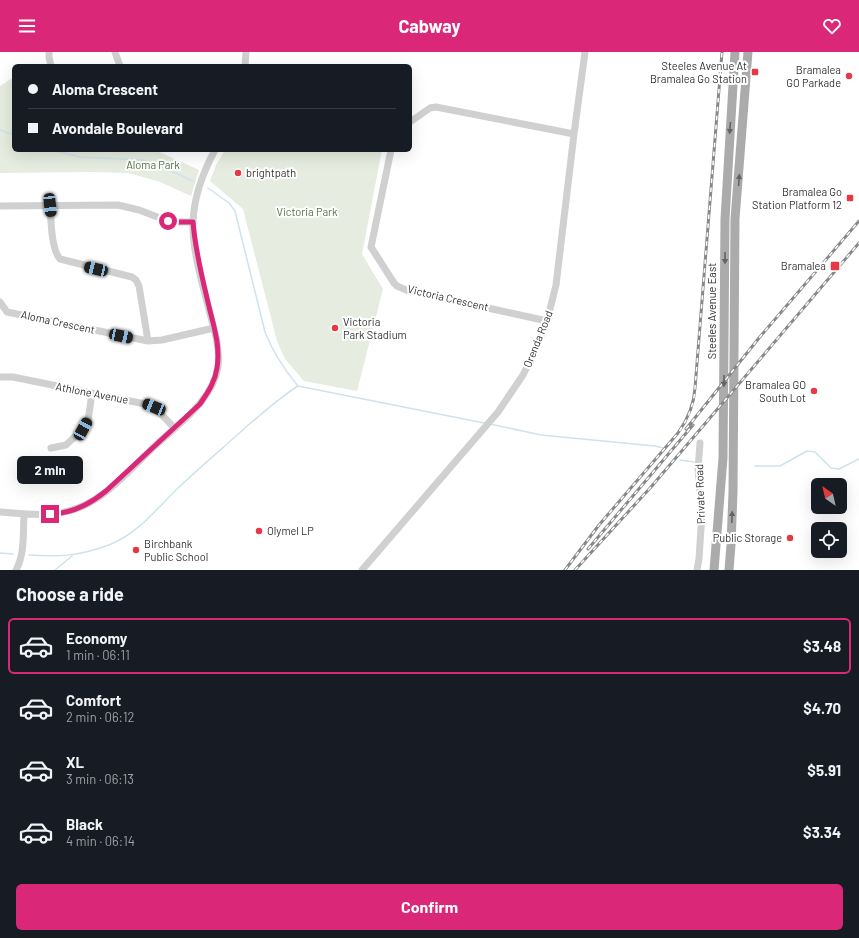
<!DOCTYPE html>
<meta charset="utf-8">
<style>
:root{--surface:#171b24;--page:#242831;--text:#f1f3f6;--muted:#9ea1a6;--line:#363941;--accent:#db2777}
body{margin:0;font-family:Barlow,sans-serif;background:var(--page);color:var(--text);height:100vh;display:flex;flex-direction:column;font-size:15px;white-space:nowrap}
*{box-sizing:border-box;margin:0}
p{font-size:13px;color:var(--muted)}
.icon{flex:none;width:22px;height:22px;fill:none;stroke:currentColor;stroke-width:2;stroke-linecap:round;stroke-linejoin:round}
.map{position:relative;height:518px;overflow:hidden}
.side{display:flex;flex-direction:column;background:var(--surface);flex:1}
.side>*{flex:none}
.hud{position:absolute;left:12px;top:12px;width:400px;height:88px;border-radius:6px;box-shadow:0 4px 16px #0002;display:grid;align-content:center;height:88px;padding:0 16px;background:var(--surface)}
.needle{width:26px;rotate:326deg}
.buttons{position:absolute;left:811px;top:426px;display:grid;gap:8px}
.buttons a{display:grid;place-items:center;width:36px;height:36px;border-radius:6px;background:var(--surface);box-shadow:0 4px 16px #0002;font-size:20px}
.end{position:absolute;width:18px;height:18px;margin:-9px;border:5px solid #db2777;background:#fff;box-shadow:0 0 0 2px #fff}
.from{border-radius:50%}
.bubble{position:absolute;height:28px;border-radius:6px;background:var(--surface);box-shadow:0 4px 16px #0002;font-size:13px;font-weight:700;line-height:28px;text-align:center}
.car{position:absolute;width:12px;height:24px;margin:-12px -6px;border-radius:5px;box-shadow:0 0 3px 1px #0007;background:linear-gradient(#222 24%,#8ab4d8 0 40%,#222 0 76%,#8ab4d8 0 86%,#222 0)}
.hud b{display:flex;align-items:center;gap:14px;height:38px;font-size:15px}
.hud b+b{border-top:1px solid var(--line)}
.hud i{width:10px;height:10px;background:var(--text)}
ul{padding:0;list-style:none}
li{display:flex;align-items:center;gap:12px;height:56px;margin:0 8px 6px;padding:0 8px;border:2px solid transparent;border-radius:6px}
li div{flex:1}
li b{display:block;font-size:15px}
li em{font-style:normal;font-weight:700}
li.selected{border-color:var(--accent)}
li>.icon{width:36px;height:36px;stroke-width:1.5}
h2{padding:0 16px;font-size:18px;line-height:48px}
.button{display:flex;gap:8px;margin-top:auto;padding:8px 16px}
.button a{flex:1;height:46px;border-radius:6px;background:var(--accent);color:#fff;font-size:16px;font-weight:700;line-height:46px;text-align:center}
header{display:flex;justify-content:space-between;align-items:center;height:52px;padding:0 16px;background:var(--accent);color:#fff;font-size:18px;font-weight:700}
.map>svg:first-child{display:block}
</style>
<header><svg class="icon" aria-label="menu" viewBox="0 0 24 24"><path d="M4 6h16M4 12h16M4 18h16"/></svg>Cabway<svg class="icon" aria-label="heart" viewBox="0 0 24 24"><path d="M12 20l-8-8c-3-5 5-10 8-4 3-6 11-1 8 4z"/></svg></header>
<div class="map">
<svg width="859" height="518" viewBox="0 0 859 518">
<rect width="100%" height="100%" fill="#fff"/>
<path fill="#e6ecdf" d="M14 25V98H155L199 118 191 144 160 130 129 121 91 120 0 121V34Z
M225 98H382L362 202 383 237 357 339 304 329 285 307 277 289 243 157 210 129 216 113Z"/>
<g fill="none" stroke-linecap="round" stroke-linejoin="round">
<path stroke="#cfe2ee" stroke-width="1.5" d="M0 78 14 83
M52 98 80 105 142 108 156 112 193 129
M208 136 229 151 235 159 265 280C273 301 284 317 298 334L484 371
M490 372 541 383 655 394 663 396
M680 408 694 410
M755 414H780L807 399 815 400 831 416 839 417 859 407
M0 501 13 502
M29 503C60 505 79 504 109 493 137 482 156 458 176 438 199 416 223 396 246 375 263 361 279 346 298 334
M55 518 72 504"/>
<path stroke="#d0d0d0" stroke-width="7" d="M49 0V5L51 14
M115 0 120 14
M245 14 246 0
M410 70 430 56 436 55 574 82
M391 98 371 195 394 231 397 234 406 238 547 269
M50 153C51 167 51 197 60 207L132 225 136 228 139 234 148 289
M0 154 118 153 139 158 168 169 177 170H193
M0 250 7 260 148 289 162 288 214 276
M0 325H13L145 352C158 357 165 366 174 376
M51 396 66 393 83 377 88 369 92 341
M0 460C26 462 52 466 78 456 108 445 134 413 157 392 171 379 190 365 201 350 209 340 216 328 218 315 220 296 215 280 210 262 203 233 192 199 193 170 194 144 203 120 215 98
M16 518C25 502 23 480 24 462
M362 518 498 360 523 323 537 294 547 269 556 233 574 82 585 0
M697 518 699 507 702 461 698 417 700 391"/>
<path stroke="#ababab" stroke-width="9" d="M714 518 723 406 725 167 735 0
M729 518 731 493 733 440 735 167 748 0"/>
<defs>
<path id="rail" d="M686 377 759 286 859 169
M588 497 693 373
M565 518 599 473 678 381C688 367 694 353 695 336L722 0
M575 518 651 435 859 191"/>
</defs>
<use href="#rail" stroke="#888" stroke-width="3"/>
<use href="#rail" stroke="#fff" stroke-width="1.5" stroke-dasharray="4.5" stroke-linecap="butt"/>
</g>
<defs><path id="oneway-solid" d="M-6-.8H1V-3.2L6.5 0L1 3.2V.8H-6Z"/></defs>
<g fill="#636363">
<use href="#oneway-solid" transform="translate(730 76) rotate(94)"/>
<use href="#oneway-solid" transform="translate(739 128) rotate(-86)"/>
<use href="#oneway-solid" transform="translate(725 206) rotate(90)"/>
<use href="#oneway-solid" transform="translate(724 329) rotate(90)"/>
<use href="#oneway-solid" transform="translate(732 465) rotate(-88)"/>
</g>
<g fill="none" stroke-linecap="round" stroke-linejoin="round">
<path stroke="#db2777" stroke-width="5" d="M50 462C72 462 90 452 106 439L200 352C208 340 215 330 217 316 221 292 212 269 207 246 201 221 195 196 193 170H176L168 169"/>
</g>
<g fill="#e63946" stroke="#fff" stroke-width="1.5">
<rect x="751" y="16" width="8" height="8" rx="2"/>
<circle cx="849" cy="24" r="4"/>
<circle cx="238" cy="121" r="4"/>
<rect x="846" y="142" width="8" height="8" rx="2"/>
<rect x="830" y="209" width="10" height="10" rx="2"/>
<circle cx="335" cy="276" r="4"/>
<circle cx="814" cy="339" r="4"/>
<circle cx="259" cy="479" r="4"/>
<circle cx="790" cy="486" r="4"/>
<circle cx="136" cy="498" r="4"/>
</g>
<g text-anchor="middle" stroke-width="4" stroke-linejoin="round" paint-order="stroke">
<g font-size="11" fill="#333" stroke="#fff" text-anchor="end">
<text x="747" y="18">Steeles Avenue At<tspan x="747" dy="13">Bramalea Go Station</tspan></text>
<text x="841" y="22">Bramalea<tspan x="841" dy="13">GO Parkade</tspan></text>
<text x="246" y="125" text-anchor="start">brightpath</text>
<text x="842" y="144">Bramalea Go<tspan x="842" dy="13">Station Platform 12</tspan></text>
<text x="826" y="218">Bramalea</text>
<text x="343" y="274" text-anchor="start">Victoria<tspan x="343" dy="13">Park Stadium</tspan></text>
<text x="806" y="337">Bramalea GO<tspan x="806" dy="13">South Lot</tspan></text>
<text x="267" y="483" text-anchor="start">Olymel LP</text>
<text x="782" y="490">Public Storage</text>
<text x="144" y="496" text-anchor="start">Birchbank<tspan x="144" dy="13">Public School</tspan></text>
</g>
<g font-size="11" fill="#56703f" stroke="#fff">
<text x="153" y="117">Aloma Park</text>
<text x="307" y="164">Victoria Park</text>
</g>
<g font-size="11" fill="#333" stroke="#fff">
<text transform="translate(448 246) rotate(13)" y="4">Victoria Crescent</text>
<text transform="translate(712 259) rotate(-90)" y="4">Steeles Avenue East</text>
<text transform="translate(58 270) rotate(12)" y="4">Aloma Crescent</text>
<text transform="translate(538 287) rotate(-68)" y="4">Orenda Road</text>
<text transform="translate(92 341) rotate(11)" y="4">Athlone Avenue</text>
<text transform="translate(700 442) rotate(-92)" y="4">Private Road</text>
</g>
</g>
</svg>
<div class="buttons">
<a><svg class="needle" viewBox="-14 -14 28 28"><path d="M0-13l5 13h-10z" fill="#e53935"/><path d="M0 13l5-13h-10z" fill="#9ea1a6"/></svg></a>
<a><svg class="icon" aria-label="locate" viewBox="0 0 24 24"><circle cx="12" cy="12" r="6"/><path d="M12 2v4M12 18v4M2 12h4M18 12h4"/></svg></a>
</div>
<i class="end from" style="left:168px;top:169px"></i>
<i class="end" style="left:50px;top:462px"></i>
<div class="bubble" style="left:17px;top:404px;width:66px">2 min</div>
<i class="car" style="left:50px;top:153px;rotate:174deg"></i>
<i class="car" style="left:96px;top:217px;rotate:283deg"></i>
<i class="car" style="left:121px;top:284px;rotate:102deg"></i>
<i class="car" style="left:154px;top:355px;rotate:292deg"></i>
<i class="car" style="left:83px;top:377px;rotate:29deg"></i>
<div class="hud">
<b><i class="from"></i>Aloma Crescent</b>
<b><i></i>Avondale Boulevard</b>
</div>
</div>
<section class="side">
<h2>Choose a ride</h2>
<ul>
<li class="selected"><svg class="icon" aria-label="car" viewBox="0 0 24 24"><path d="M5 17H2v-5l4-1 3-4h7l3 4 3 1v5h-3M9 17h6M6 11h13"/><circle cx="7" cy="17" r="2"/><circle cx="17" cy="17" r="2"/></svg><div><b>Economy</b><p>1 min · 06:11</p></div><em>$3.48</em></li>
<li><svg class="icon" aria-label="car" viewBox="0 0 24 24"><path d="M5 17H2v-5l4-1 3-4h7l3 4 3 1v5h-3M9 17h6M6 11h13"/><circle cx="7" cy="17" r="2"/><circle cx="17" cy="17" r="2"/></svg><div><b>Comfort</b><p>2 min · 06:12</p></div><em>$4.70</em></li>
<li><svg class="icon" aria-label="car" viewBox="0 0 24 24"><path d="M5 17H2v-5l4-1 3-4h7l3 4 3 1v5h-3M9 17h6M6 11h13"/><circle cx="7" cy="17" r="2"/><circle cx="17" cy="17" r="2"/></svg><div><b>XL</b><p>3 min · 06:13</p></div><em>$5.91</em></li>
<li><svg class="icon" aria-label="car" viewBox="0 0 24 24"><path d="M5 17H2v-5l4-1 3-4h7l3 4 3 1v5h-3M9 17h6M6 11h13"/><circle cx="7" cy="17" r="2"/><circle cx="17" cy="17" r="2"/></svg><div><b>Black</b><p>4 min · 06:14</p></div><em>$3.34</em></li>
</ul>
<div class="button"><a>Confirm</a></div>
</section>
